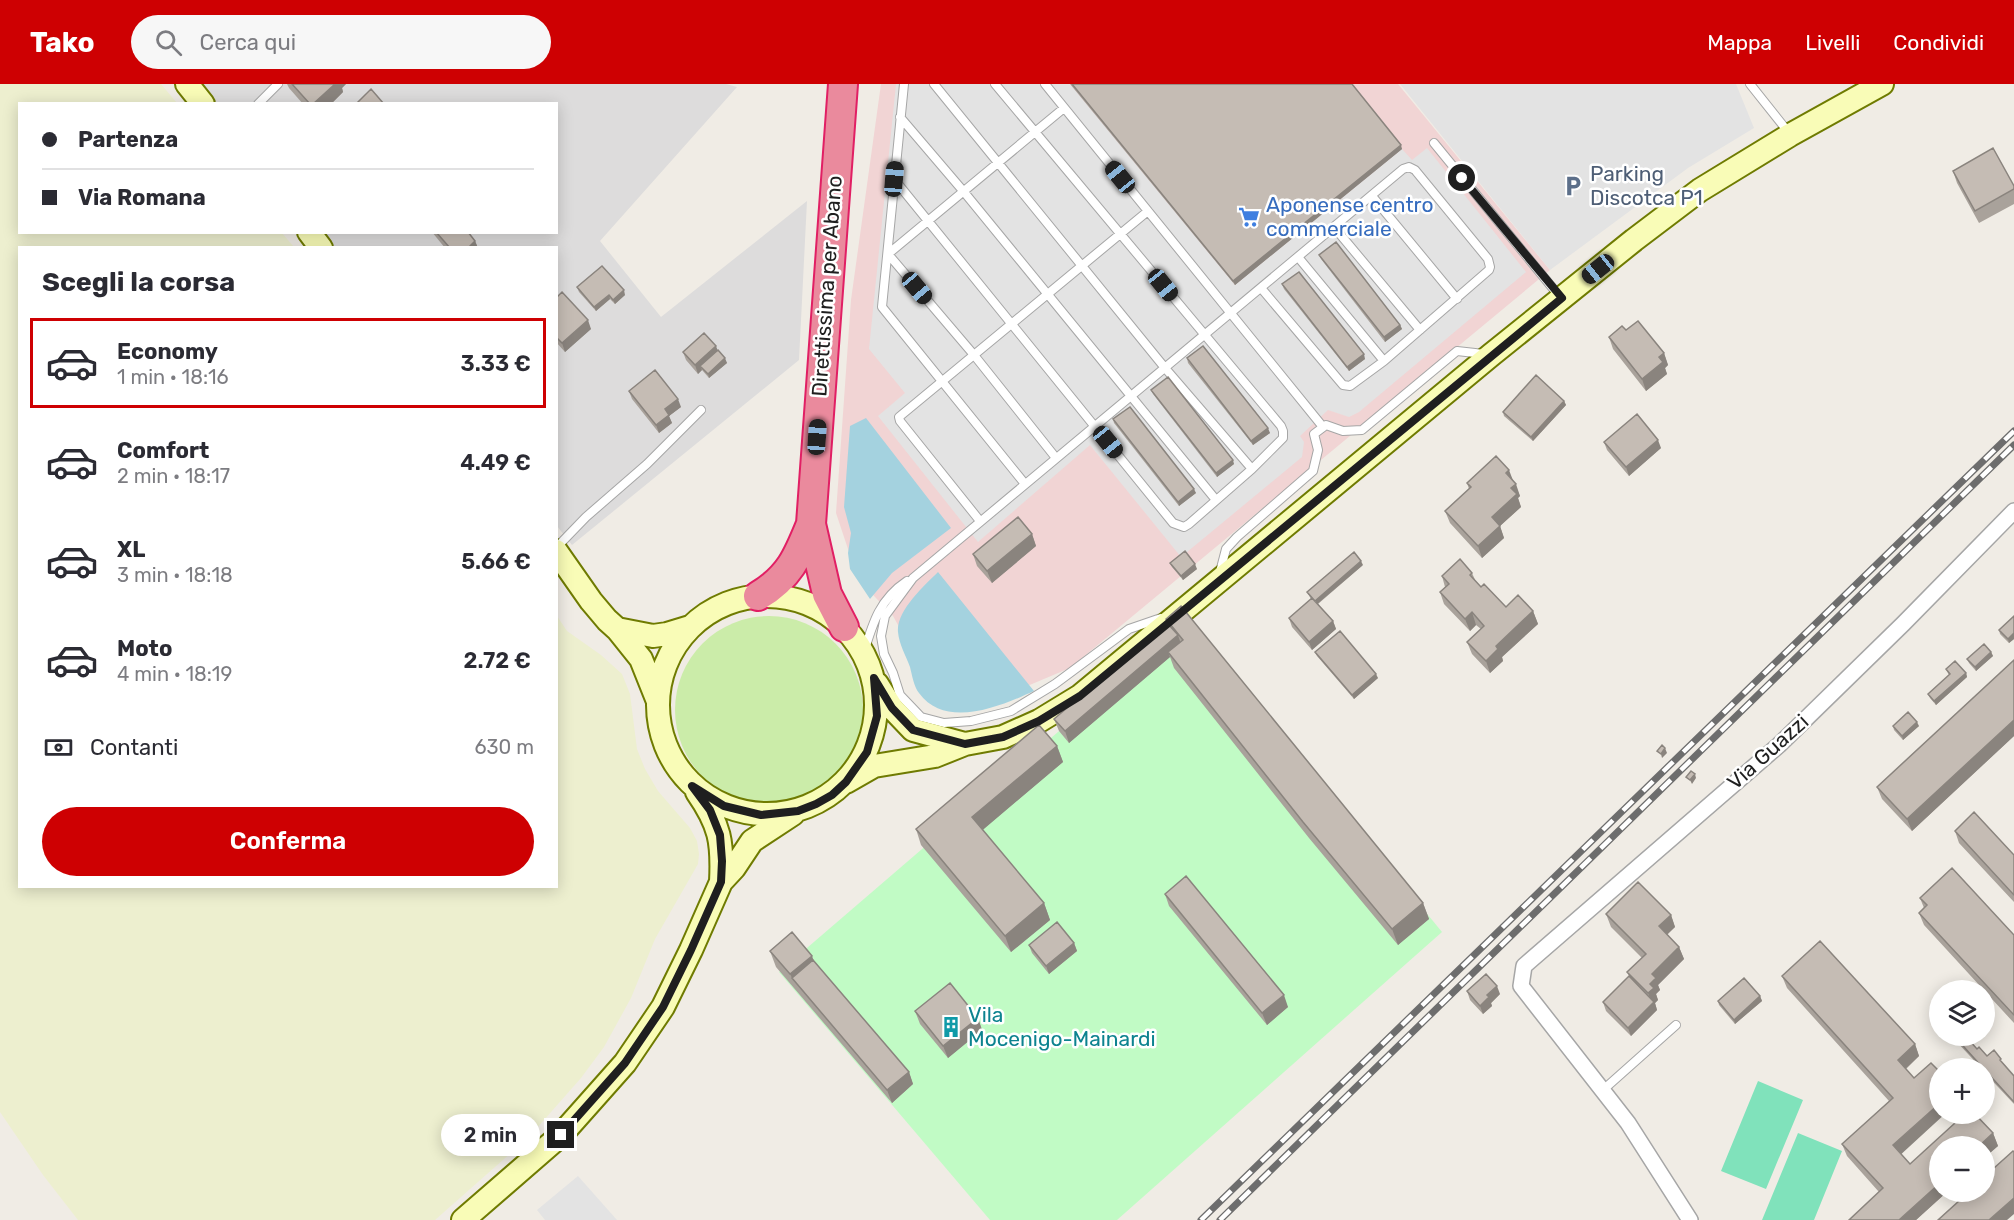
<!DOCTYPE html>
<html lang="it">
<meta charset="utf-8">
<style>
:root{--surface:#fff;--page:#f7f7f7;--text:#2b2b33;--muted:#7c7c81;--line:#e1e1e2;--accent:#ce0002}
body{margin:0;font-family:Rubik,sans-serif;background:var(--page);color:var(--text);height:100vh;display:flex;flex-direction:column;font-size:22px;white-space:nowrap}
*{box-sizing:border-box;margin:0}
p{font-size:20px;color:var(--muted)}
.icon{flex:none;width:33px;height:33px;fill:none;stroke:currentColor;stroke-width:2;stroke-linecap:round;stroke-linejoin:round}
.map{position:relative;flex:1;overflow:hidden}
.panel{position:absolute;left:18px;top:162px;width:540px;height:642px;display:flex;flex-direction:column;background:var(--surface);border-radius:0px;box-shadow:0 3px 15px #0003}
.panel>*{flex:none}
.top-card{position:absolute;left:18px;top:18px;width:540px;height:132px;border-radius:0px;box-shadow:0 3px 15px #0003;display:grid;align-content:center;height:132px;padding:0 24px;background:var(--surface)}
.buttons{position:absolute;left:1929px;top:896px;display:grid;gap:12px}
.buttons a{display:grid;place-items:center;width:66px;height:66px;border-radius:50%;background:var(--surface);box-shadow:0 3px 15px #0003;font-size:30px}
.end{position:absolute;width:27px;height:27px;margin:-14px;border:8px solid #1f1f1f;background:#fff;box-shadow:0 0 0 3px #fff}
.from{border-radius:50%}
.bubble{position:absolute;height:42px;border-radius:21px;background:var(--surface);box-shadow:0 3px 15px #0003;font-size:20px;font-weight:600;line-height:42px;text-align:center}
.car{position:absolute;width:18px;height:36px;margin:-18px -9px;border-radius:8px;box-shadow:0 0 4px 2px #0007;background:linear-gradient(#222 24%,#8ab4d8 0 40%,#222 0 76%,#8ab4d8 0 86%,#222 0)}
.top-card b{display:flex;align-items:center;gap:21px;height:57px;font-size:22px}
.top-card b+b{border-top:2px solid var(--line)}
.top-card i{width:15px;height:15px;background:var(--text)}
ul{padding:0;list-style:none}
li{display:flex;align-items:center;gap:18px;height:90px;margin:0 12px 9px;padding:0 12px;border:3px solid transparent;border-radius:0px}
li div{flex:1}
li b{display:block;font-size:22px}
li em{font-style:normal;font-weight:600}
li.on{border-color:var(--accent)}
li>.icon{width:54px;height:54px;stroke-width:1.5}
h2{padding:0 24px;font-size:27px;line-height:72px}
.pay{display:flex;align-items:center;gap:15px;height:66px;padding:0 24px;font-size:22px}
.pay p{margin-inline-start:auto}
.cta{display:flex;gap:12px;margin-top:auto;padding:12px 24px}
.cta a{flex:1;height:69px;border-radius:36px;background:var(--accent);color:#fff;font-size:24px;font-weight:600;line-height:69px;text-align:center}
header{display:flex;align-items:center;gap:36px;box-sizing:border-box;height:84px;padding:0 30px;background:var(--accent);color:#fff}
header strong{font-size:28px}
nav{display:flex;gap:33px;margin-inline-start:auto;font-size:21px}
.search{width:420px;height:54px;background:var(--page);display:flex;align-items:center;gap:15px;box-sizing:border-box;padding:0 21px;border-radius:33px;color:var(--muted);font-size:22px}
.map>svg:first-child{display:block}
</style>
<header>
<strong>Tako</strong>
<div class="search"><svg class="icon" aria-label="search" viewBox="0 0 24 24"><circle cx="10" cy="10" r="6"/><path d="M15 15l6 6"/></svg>Cerca qui</div>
<nav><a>Mappa</a><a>Livelli</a><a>Condividi</a></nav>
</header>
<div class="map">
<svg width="2014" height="1136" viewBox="0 0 2014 1136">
<rect width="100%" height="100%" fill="#f0ece5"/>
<path fill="#dddcdc" d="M201 0H726L737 3 600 157 661 233 807 117 799 276 572 461 557 442 556 164 333 163 321 149 556 148V20L217 19Z"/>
<path fill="#f1d4d4" d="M881 0H1398L1550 186 1070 584 1006 611 918 577 893 532 858 495 836 429 851 216Z"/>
<path fill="#edefcf" d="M0 0H161L177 19 20 20V148L282 149 294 163 20 164V802H556L557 532 567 547 601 571 622 590 630 610 637 665 645 685 658 707 690 744 697 757 699 770 698 780 655 855 631 914 604 963 581 994 529 1053 435 1136H78L43 1091 0 1028Z"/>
<path fill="#cbeca9" d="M675 626a94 94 0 1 1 188 0a94 94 0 1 1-188 0Z"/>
<path fill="#c1fbc5" d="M1187 537 1442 848 1117 1136H990L779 888Z"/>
<path fill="#80e2bb" d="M1758 997 1803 1016 1766 1105 1721 1087Z
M1798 1049 1842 1067 1814 1136H1762Z"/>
<path fill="#e3e3e3" d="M896 0H1070L1235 201 1402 65 1412 76 1427 64 1526 188 1359 328 1349 333 1328 326 1300 352 1304 358 1302 373 1181 473 1090 361 978 458 878 332 905 309 869 265Z
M1400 0H1736L1754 44 1688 84 1550 186Z
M578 1092 617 1136H545L537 1126Z"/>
<path fill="#a4d2df" d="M866 334 951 444 892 489 870 515 850 485 848 469 851 449 844 423 850 342Z
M938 488 1034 607C1001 622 946 646 919 609 914 603 912 591 910 583 906 572 899 560 898 548 896 527 924 502 938 488Z"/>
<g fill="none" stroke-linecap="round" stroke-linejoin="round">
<defs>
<path id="lane" d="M904 0 882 223 1025 400
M934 0 1165 284 1252 385
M1045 0 1323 343
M1750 0 1789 49
M258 20 278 0
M900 33 964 108 1216 416
M1434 59 1560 213
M894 95 1173 439 1184 443 1189 440 1252 385 1283 354V347L1281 342 995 0
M1372 112 1457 215
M1334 143 1420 246
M1298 173 1384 277
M1056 374 974 271 888 170 1064 24
M980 437 900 337 899 333 1148 127
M556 464 586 433 647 380 701 326
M1220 488 1226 465 1237 453 1313 387 1318 366 1314 350 1326 341 1343 347 1362 346 1457 267 1484 270
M1161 534 1129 545 1055 600 1011 627 971 637 944 639 921 633 900 611 893 589 884 570 881 552 885 532 913 494 1403 85 1409 83 1415 86 1488 175 1490 183 1489 186 1384 277 1350 302 1343 301 1261 204
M864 568C873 538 880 515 907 497
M1603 1006 1676 941"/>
<path id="street" d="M1690 1136 1628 1039 1521 902 1524 882 1779 661 1903 540 2014 427"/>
<path id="secondary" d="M187 0 203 20
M309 148 321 164
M556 467 591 517 607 536 617 545 641 575 657 615
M658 621a109 109 0 1 1 218 0a109 109 0 1 1-218 0Z
M617 545 653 552 667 550 690 543
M877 600 892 624 913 646 965 660
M846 698 874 682 935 672 965 660 1003 653 1039 637 1080 612 1491 271 1634 156 1700 106 1790 51 1882 0
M697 708C720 741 723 758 721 798
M463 1136 561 1051 625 979 663 923 691 866 721 798 734 784 752 757 793 730"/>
<path id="highway" d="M843 0 811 440 827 510 844 543
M758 512C790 493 798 472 811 440"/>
</defs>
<use href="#lane" stroke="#a6a6a6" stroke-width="10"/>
<use href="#street" stroke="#a6a6a6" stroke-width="18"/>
<use href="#secondary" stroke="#6f7b01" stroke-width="26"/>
<use href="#highway" stroke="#e11f64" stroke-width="32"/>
<use href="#lane" stroke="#fff" stroke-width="8"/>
<use href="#street" stroke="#fff" stroke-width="15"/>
<use href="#secondary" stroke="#f9fcb7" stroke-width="22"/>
<use href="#highway" stroke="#ea8a9d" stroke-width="28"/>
<defs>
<path id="rail" d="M1201 1136 2014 347
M1220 1136 2014 361"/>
</defs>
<use href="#rail" stroke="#6d6d6d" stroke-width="7"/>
<use href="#rail" stroke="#fff" stroke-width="4.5" stroke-dasharray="14" stroke-linecap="butt"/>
</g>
<path fill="#a9a29b" d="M287 0H346L342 4 343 8 331 20H303L289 4Z
M1070 0H1352L1402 65 1235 201Z
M1953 87 2014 102V120L1979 139 1957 99Z
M432 148H468L475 157 478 164H445Z
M1319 171 1400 241 1402 245 1385 258 1321 175Z
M1282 200 1365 275 1349 287 1284 205Z
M577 203 625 211 615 220 610 215 596 227 579 208Z
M556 214 591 245 565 268 556 258Z
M1626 246 1664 269 1668 281 1665 284 1667 290 1646 307 1613 265 1609 253Z
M718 266 727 279 709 294 702 286 698 290 686 276 683 268Z
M1187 274 1270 349 1253 361 1188 279Z
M1151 306 1234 380 1217 393 1153 310Z
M629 307 681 323 669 332 672 339 659 349 632 315Z
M1564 317 1566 321 1533 357 1504 332 1503 328Z
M1113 335 1196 409 1179 422 1114 339Z
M1604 358 1661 364 1629 392 1607 366Z
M1513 398 1520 412 1518 414 1521 423 1500 442 1504 454 1482 474 1450 439 1445 427 1469 405 1467 399Z
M1032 450 1036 462 992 499 977 482 973 470Z
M1170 479 1197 485 1183 496 1172 483Z
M1363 481 1318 520 1333 537 1336 545 1312 566 1292 543 1289 534 1311 515 1307 508Z
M1472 489 1476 498 1481 503 1506 523 1533 527 1538 540 1502 573 1503 577 1490 589 1472 570 1467 558 1481 545 1476 541 1470 547 1444 520 1440 508 1445 503 1442 492Z
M2014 532V555L2009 559 2000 550 1999 546Z
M1166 535 1423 819 1429 835 1398 861 1309 754 1174 584 1170 573 1069 659 1059 647 1054 635 1167 539Z
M1315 568 1378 594 1354 615 1317 572Z
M1991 568 1993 572 1976 587 1969 579 1967 575Z
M2014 576V652L1912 747 1882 715 1877 703Z
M1946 585 1966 589 1967 593 1936 621 1930 614 1928 610 1949 591Z
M1893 642H1919L1903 656 1894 646Z
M1057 662 1063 678 982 746 1044 819 1050 836 1011 868 921 761 916 745Z
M1955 747 2014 771V818L1959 759Z
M1165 810 1288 923 1267 941 1169 822Z
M1920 814 2014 851V939L1924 841 1919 829 1924 824Z
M1606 830 1671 831 1675 843 1667 851 1679 863 1684 875 1658 901 1660 906 1656 910 1658 916 1655 919 1657 926 1631 952 1606 927 1603 918 1629 892 1627 888 1642 874 1611 843Z
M1074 859 1077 867 1049 890 1032 869 1029 861Z
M770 867 813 876 909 988 913 1000 892 1019 776 883Z
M1782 892 1915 960 1919 972 1906 985 1901 1070 1910 1080 1993 1049 1998 1062 1984 1074V1062L1940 1107H1948L1916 1136 1879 1108 1847 1072 1842 1060 1889 1017 1787 904Z
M1467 907 1500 910 1491 919 1492 922 1483 930 1470 916Z
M1760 912 1762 917 1735 940 1719 921 1718 917Z
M915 927 978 934 982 946 948 974 920 940Z
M1974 952 1975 956 1972 959 1977 965 1987 972 2003 979 2014 992V1020L1984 988V984H1981L1956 957 1955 953Z"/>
<path fill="#8a847e" d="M335 0H346L342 4 343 8 331 20H313Z
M1401 61 1402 65 1235 201 1233 197Z
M475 157 478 164H468Z
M624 206 625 211 615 220 613 216Z
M609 211 610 215 596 227 594 223Z
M588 236 591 245 565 268 562 259Z
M1400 241 1402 245 1385 258 1384 253Z
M716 262 719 270 700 282 702 286 698 290 695 281Z
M1664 269 1668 281 1665 284 1667 290 1646 307 1642 295 1659 273Z
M1364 270 1365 275 1349 287 1347 283Z
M725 274 727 279 709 294 708 290Z
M678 315 681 323 669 332 672 339 659 349 656 341 665 325Z
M1564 317 1566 321 1533 357 1531 353Z
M1268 344 1270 349 1253 361 1251 357Z
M1658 356 1661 364 1629 392 1626 383Z
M1233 376 1234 380 1217 393 1216 389Z
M1509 386 1514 399 1506 389Z
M1516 400 1520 412 1518 414 1521 423 1500 442 1504 454 1482 474 1478 462 1492 433 1511 404Z
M1194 405 1196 409 1179 422 1178 418Z
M1032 450 1036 462 992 499 987 487Z
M1361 477 1363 481 1316 521 1315 517Z
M1195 480 1197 485 1183 496 1181 492Z
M1533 527 1538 540 1502 573 1503 577 1490 589 1486 577 1496 562Z
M1472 528 1476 541 1470 547 1465 535Z
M1333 537 1336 545 1312 566 1309 558Z
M2014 549V555L2009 559 2008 555Z
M1178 551 1182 563 1168 568 1170 573 1069 659 1065 647Z
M1991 568 1993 572 1976 587 1975 583Z
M1966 589 1967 593 1936 621 1934 617Z
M1376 590 1378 594 1354 615 1352 611Z
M2014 636V652L1912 747 1907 735Z
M1917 638 1919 642 1903 656 1902 652Z
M1057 662 1063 678 978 750 972 733Z
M1665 664 1667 669 1662 674 1661 670Z
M1695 690 1696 694 1692 700 1690 696Z
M1044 819 1050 836 1011 868 1005 852Z
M1423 819 1429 835 1398 861 1392 845Z
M1671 831 1675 843 1663 854 1659 842Z
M1074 859 1077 867 1049 890 1046 882Z
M1679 863 1684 875 1658 901 1660 906 1656 910 1658 916 1655 919 1657 926 1631 952 1628 944 1652 920 1648 909 1652 890Z
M812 872 818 888 792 894 790 890Z
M1497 902 1500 910 1491 919 1492 922 1483 930 1480 922 1487 911Z
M1284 911 1288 923 1267 941 1262 929Z
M1760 912 1762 917 1735 940 1734 936Z
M978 934 982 946 948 974 943 962Z
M1974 952 1975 956 1970 960 1969 956Z
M1915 960 1919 972 1902 988 1898 976Z
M909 988 913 1000 892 1019 887 1006Z
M1940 1019V1029H1946L1897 1074 1893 1061Z
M1993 1049 1998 1062 1984 1074V1062H1979Z
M1940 1099V1107H1948L1916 1136H1899Z
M2014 1114V1130L2007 1136H1989Z"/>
<path fill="#c5bcb4" stroke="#8a847e" stroke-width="1.5" d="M292 0H335L313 20H310Z
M1072 0H1352L1401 61 1233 197Z
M371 5 384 20H356Z
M1993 64 2014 102V105L1975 127 1953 87Z
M436 148H468L475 157 468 164H450Z
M1336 158 1400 241 1384 253 1319 171Z
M602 182 624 206 613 216 609 211 594 223 577 203Z
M1299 188 1364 270 1347 283 1282 200Z
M562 208 588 236 562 259 556 253V214Z
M1638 237 1664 269 1659 273 1663 278 1642 295 1609 253 1622 242 1626 246Z
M704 249 716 262 695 281 683 268Z
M1203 262 1268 344 1251 357 1187 274Z
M718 266 725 274 708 290 700 282Z
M655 286 678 315 665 325 669 331 656 341 629 307Z
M1536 291 1564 317 1531 353 1503 328Z
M1168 293 1233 376 1216 389 1151 306Z
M1130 323 1194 405 1178 418 1113 335Z
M1637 330 1658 356 1626 383 1604 358Z
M1496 372 1509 386 1506 389 1516 400 1511 404 1517 410 1492 433 1500 442 1478 462 1445 427 1471 403 1467 399Z
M1018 433 1032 450 987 487 973 470Z
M1185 467 1195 480 1181 492 1170 479Z
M1354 468 1361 477 1315 517 1307 508Z
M1460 475 1472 489 1470 491 1481 503 1484 500 1506 523 1518 511 1533 527 1496 562 1498 565 1486 577 1467 558 1484 542 1472 528 1465 535 1440 508 1449 500 1442 492Z
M1312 514 1333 537 1309 558 1289 534Z
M1181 522 1423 819 1392 845 1303 738 1168 568 1183 556 1166 535Z
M2014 532V549L2008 555 1999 546Z
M1167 539 1178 551 1065 647 1054 635Z
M1340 547 1376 590 1352 611 1315 568Z
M1984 560 1991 568 1975 583 1967 575Z
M2014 576V636L1907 735 1877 703Z
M1955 577 1966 589 1934 617 1928 610 1950 590 1946 585Z
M1908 628 1917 638 1902 652 1893 642Z
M1039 641 1057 662 972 733 1044 819 1005 852 916 745Z
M1662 661 1665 664 1661 670 1657 667Z
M1691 687 1695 690 1690 696 1686 693Z
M1974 728 2014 771V811L1955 747Z
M1952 784 2014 851V931L1919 829 1927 821 1920 814Z
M1186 792 1284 911 1262 929 1165 810Z
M1638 798 1671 831 1659 842 1679 863 1652 890 1656 894 1650 900 1654 904 1648 909 1627 888 1646 870 1606 830Z
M1057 838 1074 859 1046 882 1029 861Z
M792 848 812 872 790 890 770 867Z
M1820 857 1915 960 1898 976 1914 994 1931 979 1940 988V1019L1893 1061 1910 1080 1966 1029H1974L1993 1049 1979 1062H1940V1099L1899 1136H1849L1883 1104 1842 1060 1893 1014 1782 892Z
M813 876 909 988 887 1006 792 894Z
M1486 890 1497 902 1487 911 1489 913 1480 922 1467 907Z
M1629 892 1654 918 1628 944 1603 918Z
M1744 894 1760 912 1734 936 1718 917Z
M950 899 978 934 943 962 915 927Z
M1956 951H1973L1974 952 1969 956 1977 965 1979 963 1987 972 1994 966 2001 975 2000 976 2014 992V1018L1984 985V984H1983L1955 953Z
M2013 1067 2014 1068V1114L1989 1136H1938L1970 1107H1984V1093Z"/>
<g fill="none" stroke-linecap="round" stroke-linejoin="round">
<path stroke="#1f1f1f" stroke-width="8" d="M561 1051 625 979 663 923 691 866 721 798 722 777 720 751 710 726 692 702 724 722 761 731 798 727 816 720 832 711 846 698 867 668 877 632 874 594 892 624 913 646 965 660 1003 653 1039 637 1080 612 1562 214 1462 94"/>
</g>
<defs>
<symbol id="parking-bare" viewBox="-9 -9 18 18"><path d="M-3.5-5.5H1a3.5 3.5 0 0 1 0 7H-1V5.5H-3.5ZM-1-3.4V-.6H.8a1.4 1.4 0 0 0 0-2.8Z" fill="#5c6f8a" stroke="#fff" stroke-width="2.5" paint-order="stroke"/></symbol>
<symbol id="supermarket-bare" viewBox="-9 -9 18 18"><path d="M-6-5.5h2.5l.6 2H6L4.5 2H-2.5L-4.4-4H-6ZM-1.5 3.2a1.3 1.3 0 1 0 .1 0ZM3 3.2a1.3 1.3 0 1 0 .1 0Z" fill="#3f7fe0" stroke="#fff" stroke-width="2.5" paint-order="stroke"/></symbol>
<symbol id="building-bare" viewBox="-9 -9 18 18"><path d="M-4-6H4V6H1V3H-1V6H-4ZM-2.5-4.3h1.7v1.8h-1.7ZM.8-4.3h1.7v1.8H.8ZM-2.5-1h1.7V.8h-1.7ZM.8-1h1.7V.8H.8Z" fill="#0f9aa8" stroke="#fff" stroke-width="2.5" paint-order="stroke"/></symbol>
</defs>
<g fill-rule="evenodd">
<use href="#parking-bare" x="1558" y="87" width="30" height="30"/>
<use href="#supermarket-bare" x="1234" y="118" width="30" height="30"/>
<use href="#building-bare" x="936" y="928" width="30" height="30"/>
</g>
<g text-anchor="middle" stroke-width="5" stroke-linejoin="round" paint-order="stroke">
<g font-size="21" fill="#4e5e75" stroke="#fff" text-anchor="start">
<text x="1590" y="97">Parking<tspan x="1590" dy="24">Discotca P1</tspan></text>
</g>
<g font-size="21" fill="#366cbe" stroke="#fff" text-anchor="start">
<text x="1266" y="128">Aponense centro<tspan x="1266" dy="24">commerciale</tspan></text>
</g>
<g font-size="21" fill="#1f1f1f" stroke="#fff">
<text transform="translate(827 202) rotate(-86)" y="7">Direttissima per Abano</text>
<text transform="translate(1768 668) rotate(-42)" y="7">Via Guazzi</text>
</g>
<g font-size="21" fill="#0d838f" stroke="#fff" text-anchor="start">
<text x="968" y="938">Vila<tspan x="968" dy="24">Mocenigo-Mainardi</tspan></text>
</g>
</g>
</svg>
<div class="buttons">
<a><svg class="icon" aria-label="layers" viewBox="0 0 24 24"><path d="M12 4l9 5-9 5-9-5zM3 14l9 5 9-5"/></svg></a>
<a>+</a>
<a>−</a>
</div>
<i class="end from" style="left:1462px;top:94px"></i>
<i class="end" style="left:561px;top:1051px"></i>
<div class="bubble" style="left:441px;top:1030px;width:99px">2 min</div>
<i class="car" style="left:1120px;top:93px;rotate:321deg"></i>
<i class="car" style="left:894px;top:95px;rotate:5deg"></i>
<i class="car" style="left:1598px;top:185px;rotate:231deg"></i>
<i class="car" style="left:1163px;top:201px;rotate:141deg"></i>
<i class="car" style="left:917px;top:204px;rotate:140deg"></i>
<i class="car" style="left:817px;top:353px;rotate:4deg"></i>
<i class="car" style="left:1108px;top:358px;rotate:141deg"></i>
<div class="top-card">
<b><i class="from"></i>Partenza</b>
<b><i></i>Via Romana</b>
</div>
<section class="panel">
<h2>Scegli la corsa</h2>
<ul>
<li class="on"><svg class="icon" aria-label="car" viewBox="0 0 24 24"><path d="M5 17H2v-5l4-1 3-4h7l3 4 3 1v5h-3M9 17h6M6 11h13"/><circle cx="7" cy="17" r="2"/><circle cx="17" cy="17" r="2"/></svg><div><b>Economy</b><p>1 min · 18:16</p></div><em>3.33 €</em></li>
<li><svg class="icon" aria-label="car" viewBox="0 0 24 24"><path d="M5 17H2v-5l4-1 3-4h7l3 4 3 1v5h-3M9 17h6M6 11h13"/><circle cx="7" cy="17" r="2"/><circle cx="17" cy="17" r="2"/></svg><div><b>Comfort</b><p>2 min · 18:17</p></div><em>4.49 €</em></li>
<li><svg class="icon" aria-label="car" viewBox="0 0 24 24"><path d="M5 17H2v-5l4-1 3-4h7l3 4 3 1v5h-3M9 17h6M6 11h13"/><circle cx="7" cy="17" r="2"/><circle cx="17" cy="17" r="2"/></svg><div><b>XL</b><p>3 min · 18:18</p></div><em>5.66 €</em></li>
<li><svg class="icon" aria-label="car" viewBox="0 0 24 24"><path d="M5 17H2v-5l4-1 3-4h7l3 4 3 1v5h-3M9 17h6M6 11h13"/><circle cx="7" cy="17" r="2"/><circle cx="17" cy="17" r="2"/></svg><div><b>Moto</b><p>4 min · 18:19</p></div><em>2.72 €</em></li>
</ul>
<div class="pay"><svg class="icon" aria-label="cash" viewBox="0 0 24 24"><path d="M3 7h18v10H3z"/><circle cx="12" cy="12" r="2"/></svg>Contanti<p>630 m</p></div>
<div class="cta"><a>Conferma</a></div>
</section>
</div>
